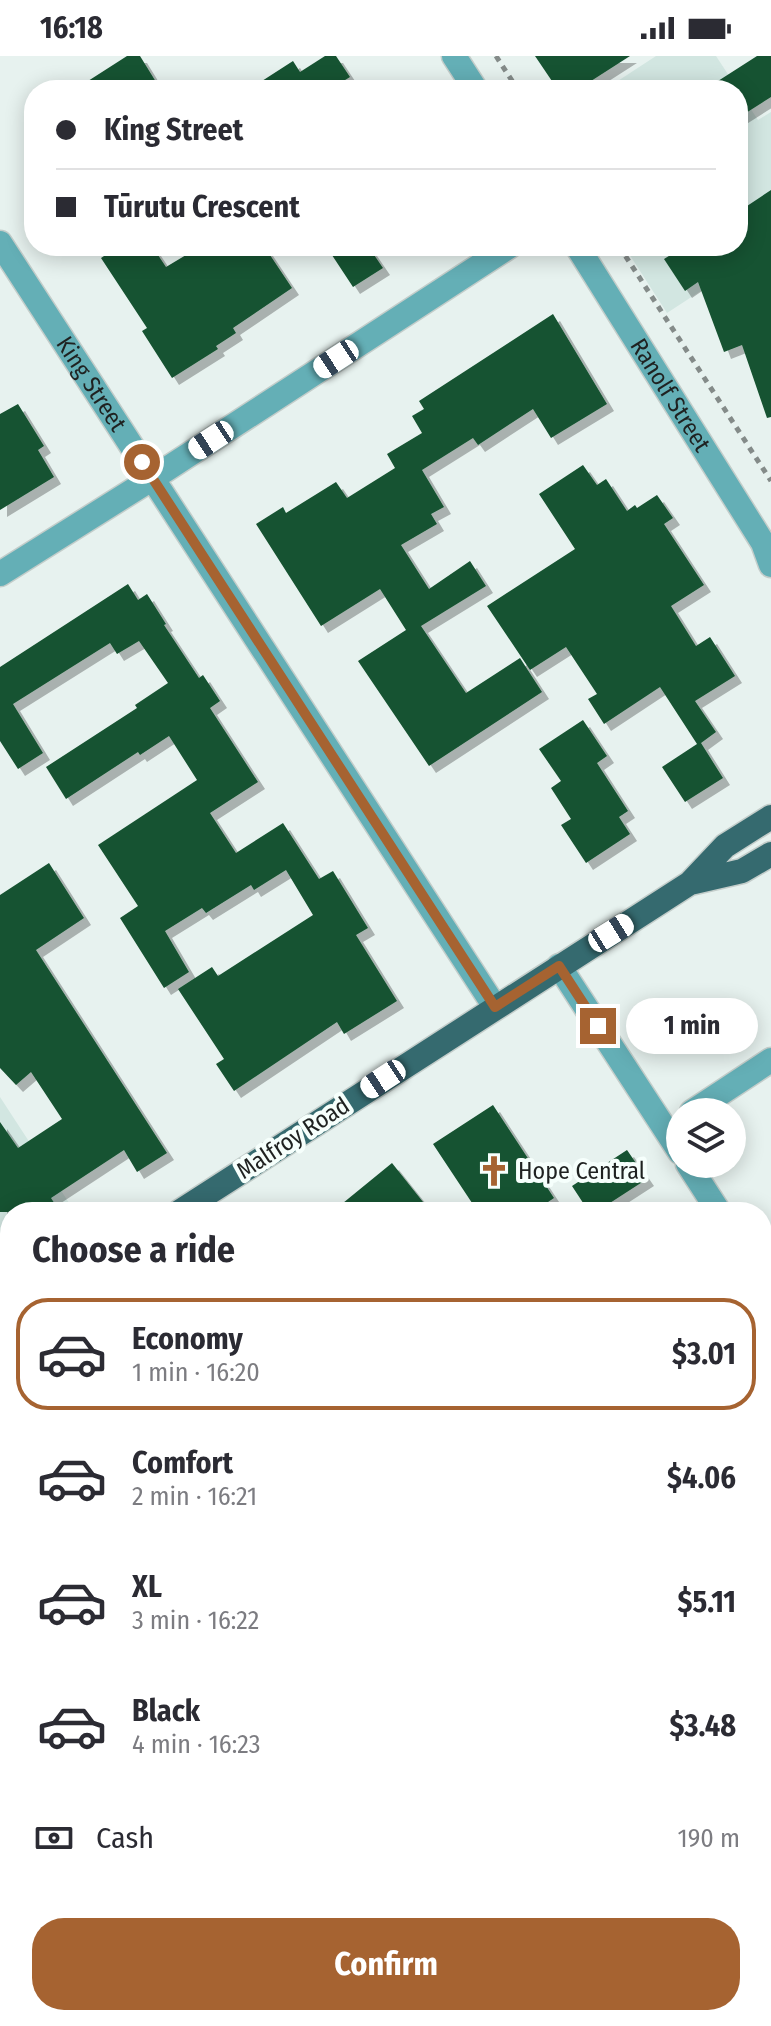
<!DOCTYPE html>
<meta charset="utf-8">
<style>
:root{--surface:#fff;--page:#f7f7f7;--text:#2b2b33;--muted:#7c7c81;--line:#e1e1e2;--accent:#a66331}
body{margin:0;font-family:"Fira Sans Condensed",sans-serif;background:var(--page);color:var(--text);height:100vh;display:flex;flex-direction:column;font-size:30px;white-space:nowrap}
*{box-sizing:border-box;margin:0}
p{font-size:26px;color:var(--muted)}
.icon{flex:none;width:44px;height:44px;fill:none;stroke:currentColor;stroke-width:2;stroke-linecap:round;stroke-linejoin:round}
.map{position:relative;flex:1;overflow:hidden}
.panel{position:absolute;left:0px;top:1146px;width:772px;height:824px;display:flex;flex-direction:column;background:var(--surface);border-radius:32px 32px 0 0;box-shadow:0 4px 20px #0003}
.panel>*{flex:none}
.hud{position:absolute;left:24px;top:24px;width:724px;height:176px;border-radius:32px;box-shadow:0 4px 20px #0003;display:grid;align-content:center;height:176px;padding:0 32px;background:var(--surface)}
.buttons{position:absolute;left:666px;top:1042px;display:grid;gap:16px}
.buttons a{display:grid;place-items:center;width:80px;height:80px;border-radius:50%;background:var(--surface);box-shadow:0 4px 20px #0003;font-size:40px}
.end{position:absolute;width:36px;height:36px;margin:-18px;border:10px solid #a66331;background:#fff;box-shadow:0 0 0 4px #fff}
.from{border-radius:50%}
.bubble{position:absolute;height:56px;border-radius:28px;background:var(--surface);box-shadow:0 4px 20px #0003;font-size:26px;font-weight:700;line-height:56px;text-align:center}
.car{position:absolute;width:24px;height:48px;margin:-24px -12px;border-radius:10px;box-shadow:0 0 6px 2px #0007;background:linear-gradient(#fff 24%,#345 0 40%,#fff 0 76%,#345 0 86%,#fff 0)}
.hud b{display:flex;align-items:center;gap:28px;height:76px;font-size:30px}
.hud b+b{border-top:2px solid var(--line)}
.hud i{width:20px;height:20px;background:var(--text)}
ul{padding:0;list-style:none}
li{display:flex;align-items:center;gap:24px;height:112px;margin:0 16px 12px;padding:0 16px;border:4px solid transparent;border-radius:32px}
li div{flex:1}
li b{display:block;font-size:30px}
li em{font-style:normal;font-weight:700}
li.on{border-color:var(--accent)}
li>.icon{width:72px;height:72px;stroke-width:1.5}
h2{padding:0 32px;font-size:36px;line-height:96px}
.pay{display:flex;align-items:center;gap:20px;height:88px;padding:0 32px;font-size:30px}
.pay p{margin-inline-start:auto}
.action{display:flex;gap:16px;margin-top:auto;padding:16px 32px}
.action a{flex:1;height:92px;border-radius:32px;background:var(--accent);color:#fff;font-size:32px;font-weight:700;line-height:92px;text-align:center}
.status{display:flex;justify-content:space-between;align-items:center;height:56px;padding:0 40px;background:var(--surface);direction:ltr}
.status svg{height:22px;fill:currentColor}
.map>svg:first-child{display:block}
</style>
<div class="status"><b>16:18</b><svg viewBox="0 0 49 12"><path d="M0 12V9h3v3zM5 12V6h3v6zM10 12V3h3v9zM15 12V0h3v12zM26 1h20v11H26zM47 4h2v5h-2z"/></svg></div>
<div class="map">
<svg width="771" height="1970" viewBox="0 0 771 1970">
<defs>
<filter id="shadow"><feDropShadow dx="7" dy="7" stdDeviation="0" flood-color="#0004"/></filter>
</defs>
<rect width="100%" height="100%" fill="#e7f2ef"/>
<path fill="#d2e6e1" d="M656 0H716L758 64 771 56V189L667 257 624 190H738V34H604Z
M0 1041 75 1156H10V1207L0 1213Z"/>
<path fill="#165230" filter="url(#shadow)" d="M127 0H140L161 34H74Z
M325 0H336L350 21 329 34H248L293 5 300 16Z
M535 0H630L577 34H558Z
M757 0H771V41L738 62V34H704Z
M771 134V361L767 362 742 289 724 296 698 226 685 235 664 203 685 190H738V156Z
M119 190H152L166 211 201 190H264L292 232 233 272 236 277 216 290 218 293 172 322 142 275 147 272 101 202Z
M326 190H368L383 212 353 231Z
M553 258 607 348 551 382 533 353 478 389 473 382 422 414 444 451 431 458 437 468 401 489 429 533 470 505 486 530 421 570 466 637 520 602 542 636 429 710 358 605 406 574 380 533 321 570 256 468 283 451 286 457 336 426 347 442 395 412 387 398 422 377 412 360 424 353 419 345Z
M18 348 44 390 38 394 54 421 0 454V358Z
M583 409 597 429 606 423 627 455 635 449 637 452 657 439 673 462 664 468 704 529 671 550 696 590 710 581 735 620 695 645 716 676 701 687 723 722 685 746 662 711 697 688 660 631 604 668 588 643 597 638 566 591 530 614 487 550 575 493 539 438Z
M128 528 138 544 147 538 166 568 164 569 199 622 203 619 220 645 210 652 258 726 210 757 236 797 283 767 319 823 333 815 368 872 356 879 397 945 344 978 337 966 234 1035 216 1008 224 1003 178 933 212 911 218 920 313 859 286 814 254 834 251 829 206 857 202 852 165 875 189 916 164 932 120 862 138 850 98 789 197 724 169 680 140 699 138 696 66 743 46 711 137 652 135 649 168 627 139 585 117 598 110 587 13 648 43 697 18 713 0 685V611Z
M583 664 607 700 597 707 628 755 619 761 630 778 586 807 561 769 571 763 551 732 561 725 539 693Z
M49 807 84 862 36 894 167 1097 137 1116 124 1094 51 1142 60 1156H0V1066L18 1092 62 1063 31 1016 16 1029 0 1012V839Z
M493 1049 554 1142 533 1156H478L433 1088Z
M627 1094 647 1123 596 1156H589L572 1130Z
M392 1107 431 1156H332Z"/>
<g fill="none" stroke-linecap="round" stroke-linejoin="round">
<defs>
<g id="minor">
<path d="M454 0 476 34"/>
<path id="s1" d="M0 187 495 951"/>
<path id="s2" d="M577 190 763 487 771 509"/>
<path d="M0 518 153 422 510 190"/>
<path d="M559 910 680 1096"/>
<path d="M692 1056 771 1004"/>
<path d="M688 1108 719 1156"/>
<path d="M762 1223 771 1237"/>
<path d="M0 1351 10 1368"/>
<path d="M762 1502 771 1497"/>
<path d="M762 1820 771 1815"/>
<path d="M0 1884 10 1878"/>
<path d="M395 1960 401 1970"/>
<path d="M529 1970 544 1960"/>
</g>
<path id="major" d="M690 827 742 815 771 798
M179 1156 690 827 725 790 771 761
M0 1272 10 1266"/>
</defs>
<use href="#minor" stroke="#c3cdca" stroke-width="27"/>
<use href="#major" stroke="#c3cdca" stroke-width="27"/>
<path stroke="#848b89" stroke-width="5" stroke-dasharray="6 6" stroke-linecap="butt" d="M496 0 518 34
M619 190 771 425
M762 1650 771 1644
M762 1720 771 1714
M479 1960 485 1970"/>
<use href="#minor" stroke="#64afb6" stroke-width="24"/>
<use href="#major" stroke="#356a6f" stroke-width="24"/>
</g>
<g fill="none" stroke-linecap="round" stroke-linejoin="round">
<path stroke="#a66331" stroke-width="10" d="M142 406 495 951 559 910 598 970"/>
</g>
<defs>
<symbol id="church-bare" viewBox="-9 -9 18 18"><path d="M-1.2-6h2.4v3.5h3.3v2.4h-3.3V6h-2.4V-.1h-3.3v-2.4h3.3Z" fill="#a66331" stroke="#f6fffc" stroke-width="2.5" paint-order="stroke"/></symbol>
</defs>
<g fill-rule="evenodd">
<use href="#church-bare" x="472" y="1093" width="44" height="44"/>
</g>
<g text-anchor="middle" stroke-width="8" stroke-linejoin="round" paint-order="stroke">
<g font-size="24" fill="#1f2221" stroke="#f6fffc">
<text dy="8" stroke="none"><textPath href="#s1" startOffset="168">King Street</textPath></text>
<text dy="8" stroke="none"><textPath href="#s2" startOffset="176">Ranolf Street</textPath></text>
<text transform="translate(293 1082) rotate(-33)" y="8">Malfroy Road</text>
</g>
<g font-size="24" fill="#1f2221" stroke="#f6fffc" text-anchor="start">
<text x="518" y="1123">Hope Central</text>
</g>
</g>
</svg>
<div class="buttons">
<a><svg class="icon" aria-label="layers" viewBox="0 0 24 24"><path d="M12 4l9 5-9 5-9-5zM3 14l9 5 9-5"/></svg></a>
</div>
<i class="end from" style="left:142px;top:406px"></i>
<i class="end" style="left:598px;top:970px"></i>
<div class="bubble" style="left:626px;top:942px;width:132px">1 min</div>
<i class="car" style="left:336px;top:303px;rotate:237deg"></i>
<i class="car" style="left:211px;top:384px;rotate:237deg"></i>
<i class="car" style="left:611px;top:877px;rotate:58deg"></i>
<i class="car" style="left:383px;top:1023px;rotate:237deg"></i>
<div class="hud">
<b><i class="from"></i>King Street</b>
<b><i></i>Tūrutu Crescent</b>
</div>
<section class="panel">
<h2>Choose a ride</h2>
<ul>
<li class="on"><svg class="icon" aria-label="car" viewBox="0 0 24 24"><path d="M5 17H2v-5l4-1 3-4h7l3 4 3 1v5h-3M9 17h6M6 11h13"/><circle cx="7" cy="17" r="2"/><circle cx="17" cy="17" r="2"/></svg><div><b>Economy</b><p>1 min · 16:20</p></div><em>$3.01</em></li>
<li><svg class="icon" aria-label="car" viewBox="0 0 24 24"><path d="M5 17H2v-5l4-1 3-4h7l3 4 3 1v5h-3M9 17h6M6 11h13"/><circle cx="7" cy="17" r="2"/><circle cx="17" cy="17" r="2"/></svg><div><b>Comfort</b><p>2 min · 16:21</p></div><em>$4.06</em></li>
<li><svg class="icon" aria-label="car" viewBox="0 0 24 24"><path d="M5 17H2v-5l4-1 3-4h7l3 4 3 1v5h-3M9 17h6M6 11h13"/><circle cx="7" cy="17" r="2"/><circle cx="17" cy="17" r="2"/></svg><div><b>XL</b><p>3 min · 16:22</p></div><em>$5.11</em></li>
<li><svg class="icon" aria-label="car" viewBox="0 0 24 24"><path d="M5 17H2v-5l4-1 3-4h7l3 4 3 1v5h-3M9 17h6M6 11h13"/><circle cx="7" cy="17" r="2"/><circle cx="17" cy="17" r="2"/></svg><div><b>Black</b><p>4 min · 16:23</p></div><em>$3.48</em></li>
</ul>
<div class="pay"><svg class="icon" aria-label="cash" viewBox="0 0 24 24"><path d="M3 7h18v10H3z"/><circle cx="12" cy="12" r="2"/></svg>Cash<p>190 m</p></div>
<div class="action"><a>Confirm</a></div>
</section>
</div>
